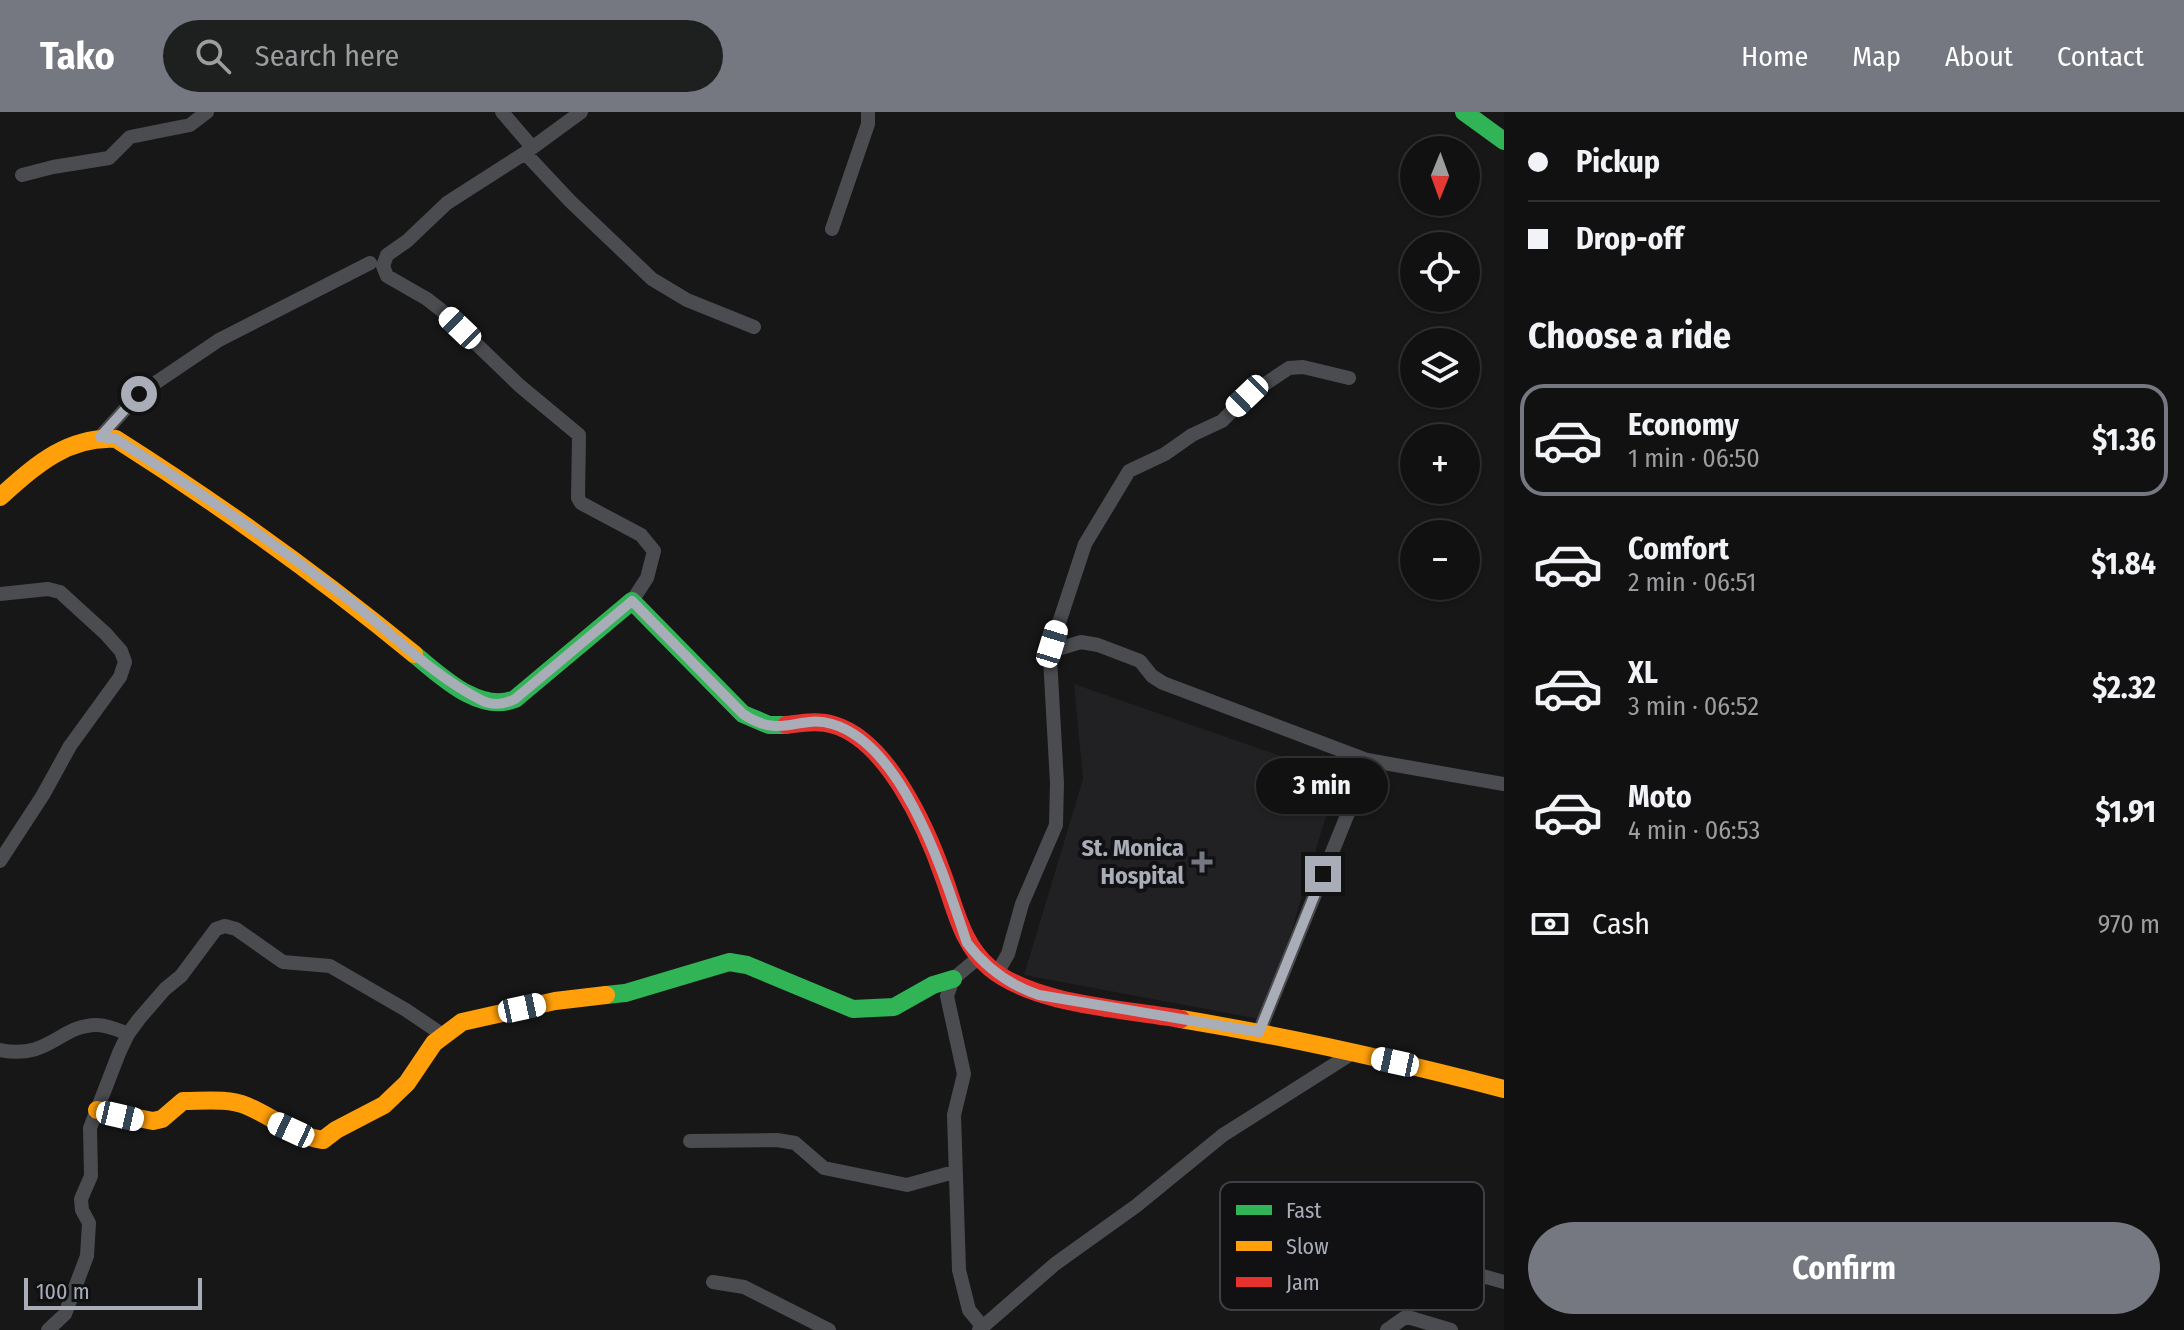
<!DOCTYPE html>
<meta charset="utf-8">
<style>
:root{--surface:#111;--page:#1e1f1f;--text:#f1f3f6;--muted:#9c9d9f;--line:#303131;--accent:#757880}
body{margin:0;font-family:"Fira Sans Condensed",sans-serif;background:var(--page);color:var(--text);height:100vh;display:flex;flex-direction:column;font-size:30px;white-space:nowrap}
*{box-sizing:border-box;margin:0}
p{font-size:26px;color:var(--muted)}
.icon{flex:none;width:44px;height:44px;fill:none;stroke:currentColor;stroke-width:2;stroke-linecap:round;stroke-linejoin:round}
.map{position:relative;flex:1;overflow:hidden}
.side{display:flex;flex-direction:column;background:var(--surface);width:680px}
.side>*{flex:none}
.top-card{display:grid;align-content:center;height:176px;padding:0 24px;background:var(--surface)}
.needle{width:52px;rotate:181deg}
.tools{position:absolute;left:1400px;top:24px;display:grid;gap:16px}
.tools a{display:grid;place-items:center;width:80px;height:80px;border-radius:50%;background:var(--surface);box-shadow:0 2px 6px #0004,0 0 0 2px var(--line);font-size:40px}
.scale{position:absolute;left:24px;bottom:20px;width:178px;box-sizing:border-box;padding-left:8px;border:4px solid #a8adb8;border-top:0;font-size:22px;line-height:28px;white-space:nowrap;color:#a8adb8;-webkit-text-stroke:6px #111113;paint-order:stroke}
.end{position:absolute;width:36px;height:36px;margin:-18px;border:10px solid #a8adb8;background:#111;box-shadow:0 0 0 4px #111}
.from{border-radius:50%}
.bubble{position:absolute;height:56px;border-radius:28px;background:var(--surface);box-shadow:0 2px 6px #0004,0 0 0 2px var(--line);font-size:26px;font-weight:700;line-height:56px;text-align:center}
.car{position:absolute;width:24px;height:48px;margin:-24px -12px;border-radius:10px;box-shadow:0 0 6px 2px #0007;background:linear-gradient(#fff 24%,#345 0 40%,#fff 0 76%,#345 0 86%,#fff 0)}
.top-card b{display:flex;align-items:center;gap:28px;height:76px;font-size:30px}
.top-card b+b{border-top:2px solid var(--line)}
.top-card i{width:20px;height:20px;background:var(--text)}
ul{padding:0;list-style:none}
li{display:flex;align-items:center;gap:24px;height:112px;margin:0 16px 12px;padding:0 8px;border:4px solid transparent;border-radius:24px}
li div{flex:1}
li b{display:block;font-size:30px}
li em{font-style:normal;font-weight:700}
li.active{border-color:var(--accent)}
li>.icon{width:72px;height:72px;stroke-width:1.5}
h2{padding:0 24px;font-size:36px;line-height:96px}
.pay{display:flex;align-items:center;gap:20px;height:88px;padding:0 24px;font-size:30px}
.pay p{margin-inline-start:auto}
.button{display:flex;gap:16px;margin-top:auto;padding:16px 24px}
.button a{flex:1;height:92px;border-radius:48px;background:var(--accent);color:#fff;font-size:32px;font-weight:700;line-height:92px;text-align:center}
header{display:flex;align-items:center;gap:48px;box-sizing:border-box;height:112px;padding:0 40px;background:var(--accent);color:#fff}
header strong{font-size:38px}
nav{display:flex;gap:44px;margin-inline-start:auto;font-size:28px}
.search{width:560px;height:72px;background:var(--page);display:flex;align-items:center;gap:20px;box-sizing:border-box;padding:0 28px;border-radius:44px;color:var(--muted);font-size:30px}
main{display:flex;flex:1;min-height:0}
.map>svg:first-child{display:block}
</style>
<header>
<strong>Tako</strong>
<div class="search"><svg class="icon" aria-label="search" viewBox="0 0 24 24"><circle cx="10" cy="10" r="6"/><path d="M15 15l6 6"/></svg>Search here</div>
<nav><a>Home</a><a>Map</a><a>About</a><a>Contact</a></nav>
</header>
<main>
<div class="map">
<svg width="1504" height="1218" viewBox="0 0 1504 1218">
<rect width="100%" height="100%" fill="#171717"/>
<path fill="#212123" d="M1074 572 1338 664 1265 908 1024 863 1083 667Z"/>
<g fill="none" stroke-linecap="round" stroke-linejoin="round">
<path stroke="#4b4c50" stroke-width="14" d="M502 0 532 35
M581 0 525 41 447 91 407 129 387 143 383 154 387 164 427 187 441 198 520 274 579 323 578 386 581 391 641 423 654 439 647 466 632 489
M525 41 570 89 652 167 687 188 754 215
M22 63 53 55 109 46 130 25 190 13 207 0
M832 117 868 12V0
M100 325 139 282 219 228 370 151
M0 482 48 477 60 480 106 522 121 539 125 550 120 565 70 634 43 683 0 749
M1051 539 1081 530 1098 533 1140 549 1152 564 1163 571 1367 648 1504 672
M978 846 953 867 947 884 964 962 954 1003 959 1158 969 1198 982 1214
M997 861 1008 842 1022 792 1056 713 1057 671 1050 546 1052 532 1085 432 1129 359 1165 342 1192 323 1222 309 1247 284 1289 256 1303 255 1349 266
M1259 920 1357 679 1367 648
M0 938C50 948 59 913 97 913 108 913 118 918 128 922
M690 1029 777 1028 795 1031 824 1056 907 1073 954 1060
M1454 1156 1504 1170
M713 1170 744 1175 829 1218
M48 1218 65 1202 87 1144 89 1111 82 1098 81 1087 91 1064 90 1016 119 941 128 922 139 907 165 877 181 864 216 817 225 814 236 817 283 850 330 854 406 898 443 923
M979 1218 1055 1152 1136 1094 1223 1023 1354 940
M1387 1218 1404 1206H1411L1451 1218"/>
<path stroke="#30b455" stroke-width="18" d="M1464 0 1504 29
M414 542C440 563 479 602 515 587L632 489 743 602 769 613H786
M606 883 625 881 729 850 747 853 853 897 894 895 933 873 953 867"/>
<path stroke="#ff9f0a" stroke-width="18" d="M0 385C35 354 67 324 116 327 220 393 319 464 414 542
M1181 907C1290 925 1397 949 1504 977
M97 998 153 1009 162 1007 183 989C204 989 228 986 247 994 273 1005 295 1024 323 1028L336 1018 384 993 407 971 434 931 462 910 555 889 606 883"/>
<path stroke="#e5322d" stroke-width="18" d="M786 613C803 611 818 608 834 613 888 629 927 717 944 766 956 799 962 832 990 856 1034 893 1125 897 1181 907"/>
</g>
<g fill="none" stroke-linecap="round" stroke-linejoin="round">
<path stroke="#a8adb8" stroke-width="10" d="M139 282 100 325 116 327C194 376 270 428 344 484 388 517 431 563 481 588 493 594 503 593 515 587L632 489 743 602C782 628 798 602 832 612 905 633 945 767 967 831 986 856 1009 873 1039 883L1259 920 1323 762"/>
</g>
<path fill="#757880" stroke="#111113" stroke-width="3" d="M1198 738h8v8h8v8h-8v8h-8v-8h-8v-8h8z"/>
<g text-anchor="middle" stroke-width="8" stroke-linejoin="round" paint-order="stroke">
<g font-size="24" font-weight="bold" fill="#a8adb8" stroke="#111113" text-anchor="end">
<text x="1184" y="744">St. Monica<tspan x="1184" dy="28">Hospital</tspan></text>
</g>
</g>
<rect x="1220" y="1070" width="264" height="128" rx="12" fill="#111113" stroke="#3e4045" stroke-width="2"/>
<rect x="1236" y="1093" width="36" height="10" fill="#30b455"/>
<rect x="1236" y="1129" width="36" height="10" fill="#ff9f0a"/>
<rect x="1236" y="1165" width="36" height="10" fill="#e5322d"/>
<g font-size="22" fill="#a8adb8">
<text x="1286" y="1106">Fast</text>
<text x="1286" y="1142">Slow</text>
<text x="1286" y="1178">Jam</text>
</g>
</svg>
<div class="tools">
<a><svg class="needle" viewBox="-14 -14 28 28"><path d="M0-13l5 13h-10z" fill="#e53935"/><path d="M0 13l5-13h-10z" fill="#9c9d9f"/></svg></a>
<a><svg class="icon" aria-label="locate" viewBox="0 0 24 24"><circle cx="12" cy="12" r="6"/><path d="M12 2v4M12 18v4M2 12h4M18 12h4"/></svg></a>
<a><svg class="icon" aria-label="layers" viewBox="0 0 24 24"><path d="M12 4l9 5-9 5-9-5zM3 14l9 5 9-5"/></svg></a>
<a>+</a>
<a>−</a>
</div>
<div class="scale">100 m</div>
<i class="end from" style="left:139px;top:282px"></i>
<i class="end" style="left:1323px;top:762px"></i>
<div class="bubble" style="left:1256px;top:646px;width:132px">3 min</div>
<i class="car" style="left:460px;top:216px;rotate:314deg"></i>
<i class="car" style="left:1247px;top:284px;rotate:226deg"></i>
<i class="car" style="left:1052px;top:532px;rotate:17deg"></i>
<i class="car" style="left:522px;top:896px;rotate:78deg"></i>
<i class="car" style="left:1395px;top:950px;rotate:282deg"></i>
<i class="car" style="left:120px;top:1004px;rotate:103deg"></i>
<i class="car" style="left:291px;top:1018px;rotate:295deg"></i>
</div>
<section class="side">
<div class="top-card">
<b><i class="from"></i>Pickup</b>
<b><i></i>Drop-off</b>
</div>
<h2>Choose a ride</h2>
<ul>
<li class="active"><svg class="icon" aria-label="car" viewBox="0 0 24 24"><path d="M5 17H2v-5l4-1 3-4h7l3 4 3 1v5h-3M9 17h6M6 11h13"/><circle cx="7" cy="17" r="2"/><circle cx="17" cy="17" r="2"/></svg><div><b>Economy</b><p>1 min · 06:50</p></div><em>$1.36</em></li>
<li><svg class="icon" aria-label="car" viewBox="0 0 24 24"><path d="M5 17H2v-5l4-1 3-4h7l3 4 3 1v5h-3M9 17h6M6 11h13"/><circle cx="7" cy="17" r="2"/><circle cx="17" cy="17" r="2"/></svg><div><b>Comfort</b><p>2 min · 06:51</p></div><em>$1.84</em></li>
<li><svg class="icon" aria-label="car" viewBox="0 0 24 24"><path d="M5 17H2v-5l4-1 3-4h7l3 4 3 1v5h-3M9 17h6M6 11h13"/><circle cx="7" cy="17" r="2"/><circle cx="17" cy="17" r="2"/></svg><div><b>XL</b><p>3 min · 06:52</p></div><em>$2.32</em></li>
<li><svg class="icon" aria-label="car" viewBox="0 0 24 24"><path d="M5 17H2v-5l4-1 3-4h7l3 4 3 1v5h-3M9 17h6M6 11h13"/><circle cx="7" cy="17" r="2"/><circle cx="17" cy="17" r="2"/></svg><div><b>Moto</b><p>4 min · 06:53</p></div><em>$1.91</em></li>
</ul>
<div class="pay"><svg class="icon" aria-label="cash" viewBox="0 0 24 24"><path d="M3 7h18v10H3z"/><circle cx="12" cy="12" r="2"/></svg>Cash<p>970 m</p></div>
<div class="button"><a>Confirm</a></div>
</section>
</main>
